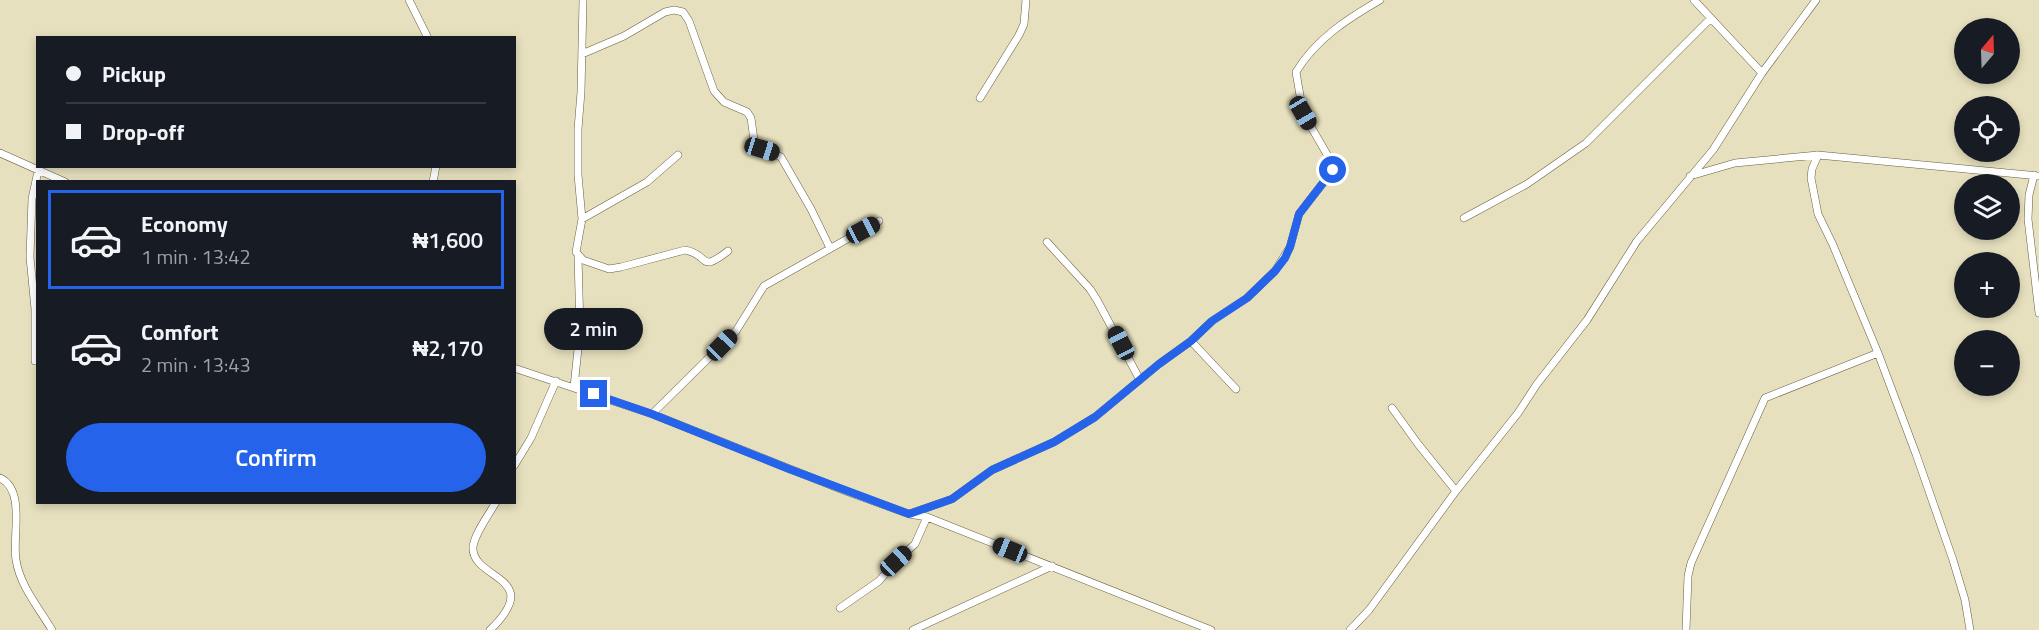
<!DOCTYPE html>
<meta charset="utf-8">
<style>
:root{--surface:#171b24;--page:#242831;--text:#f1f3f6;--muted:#9ea1a6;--line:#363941;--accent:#2563eb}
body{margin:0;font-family:"Titillium Web",sans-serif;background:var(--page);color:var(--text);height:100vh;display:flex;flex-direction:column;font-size:22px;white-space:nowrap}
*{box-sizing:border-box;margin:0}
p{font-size:20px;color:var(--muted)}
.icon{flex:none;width:33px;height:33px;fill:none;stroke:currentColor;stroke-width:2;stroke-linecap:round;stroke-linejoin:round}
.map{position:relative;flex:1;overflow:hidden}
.sheet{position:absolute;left:36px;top:180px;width:480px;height:324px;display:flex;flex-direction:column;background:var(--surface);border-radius:0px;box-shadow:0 3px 9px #0003}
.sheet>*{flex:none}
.hud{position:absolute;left:36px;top:36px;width:480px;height:132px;border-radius:0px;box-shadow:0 3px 9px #0003;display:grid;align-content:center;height:132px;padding:0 30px;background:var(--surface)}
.needle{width:39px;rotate:19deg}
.tools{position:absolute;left:1954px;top:18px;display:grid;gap:12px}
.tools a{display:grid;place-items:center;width:66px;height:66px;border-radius:50%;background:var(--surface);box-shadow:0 3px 9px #0003;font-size:30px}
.end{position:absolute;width:27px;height:27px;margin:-14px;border:8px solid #2563eb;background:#fff;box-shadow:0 0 0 3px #fff}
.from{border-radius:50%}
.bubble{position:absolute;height:42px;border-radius:21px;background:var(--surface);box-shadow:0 3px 9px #0003;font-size:20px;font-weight:600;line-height:42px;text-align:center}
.car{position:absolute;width:18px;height:36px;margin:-18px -9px;border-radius:8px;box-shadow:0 0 4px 2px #0007;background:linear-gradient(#222 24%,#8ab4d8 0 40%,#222 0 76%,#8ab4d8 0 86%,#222 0)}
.hud b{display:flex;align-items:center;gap:21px;height:57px;font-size:22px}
.hud b+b{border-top:2px solid var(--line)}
.hud i{width:15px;height:15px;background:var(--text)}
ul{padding:10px 0 0;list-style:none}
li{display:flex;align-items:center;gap:18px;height:99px;margin:0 12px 9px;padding:0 18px;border:3px solid transparent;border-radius:0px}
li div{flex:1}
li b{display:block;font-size:22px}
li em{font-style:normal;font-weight:600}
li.selected{border-color:var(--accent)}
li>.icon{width:54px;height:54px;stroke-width:1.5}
.button{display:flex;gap:12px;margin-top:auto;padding:12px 30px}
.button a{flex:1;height:69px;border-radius:36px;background:var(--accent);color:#fff;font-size:24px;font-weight:600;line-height:69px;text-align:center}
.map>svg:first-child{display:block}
</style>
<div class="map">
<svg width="2039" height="630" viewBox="0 0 2039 630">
<rect width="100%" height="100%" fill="#e6e0be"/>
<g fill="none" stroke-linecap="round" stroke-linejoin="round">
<defs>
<path id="street" d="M409 0 428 38
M583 0 581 92 578 129V175L582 219 576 252 583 260 609 269 621 267 685 250C711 255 698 274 728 251
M1694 0 1762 73
M582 54 624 36 665 12 674 10 683 12 689 21 714 91 724 102 747 112 751 118 754 140 762 149 781 157 811 209 830 248
M980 98 1019 35 1024 24 1026 0
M0 153 65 182
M1818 155 1812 169 1811 178 1818 214 1833 245 1878 353 1916 454 1953 560 1965 600 1970 630
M2034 175 2029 195 2028 219 2039 313
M1690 176 1735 163 1818 155 2039 176
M433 182 436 166
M1464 218 1527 184 1586 143 1710 19
M582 219 647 182 678 155
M1047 242 1090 289 1097 300 1140 380
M35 361V309L30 257 32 199 38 171
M514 368 652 414 843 490 909 514 927 517 1211 630
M574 387 580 330 578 256
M1236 389 1191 341 1212 321 1247 298 1275 271 1290 247 1299 214 1333 170 1332 163 1303 113 1296 72C1316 39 1347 19 1380 0
M1392 408 1418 444 1456 491
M652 414 736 331 764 286 879 221
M514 466 531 438 556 381
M0 478C26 490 12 536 16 560 20 586 39 608 52 630
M909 514 952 499 992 470 1054 442 1095 417 1159 364 1191 341
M840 608 879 581 896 561 915 544 927 517
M490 630C545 577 474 580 473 549 472 537 490 513 496 502
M913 630 1052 566
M1350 630 1369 610 1456 491 1518 413 1537 384 1587 320 1637 241 1713 150 1762 73 1816 0
M1686 630 1688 576 1691 563 1765 398 1878 353"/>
</defs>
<use href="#street" stroke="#655f41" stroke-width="8"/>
<use href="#street" stroke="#fff" stroke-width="7"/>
</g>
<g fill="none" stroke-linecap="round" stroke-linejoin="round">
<path stroke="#2563eb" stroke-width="8" d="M594 394 652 414 789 469 909 514 952 499 992 470 1054 442 1095 417 1159 364 1191 341 1212 321 1247 298 1275 271 1285 258 1290 247 1299 214 1333 170"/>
</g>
</svg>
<div class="tools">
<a><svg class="needle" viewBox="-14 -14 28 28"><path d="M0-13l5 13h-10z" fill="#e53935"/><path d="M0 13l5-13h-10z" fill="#9ea1a6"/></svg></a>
<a><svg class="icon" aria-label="locate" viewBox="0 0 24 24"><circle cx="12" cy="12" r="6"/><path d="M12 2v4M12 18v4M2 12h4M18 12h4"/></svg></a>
<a><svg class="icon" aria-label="layers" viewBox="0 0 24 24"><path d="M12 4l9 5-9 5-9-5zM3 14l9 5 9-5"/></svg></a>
<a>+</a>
<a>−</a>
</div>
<i class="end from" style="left:1333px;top:170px"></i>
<i class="end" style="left:594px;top:394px"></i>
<div class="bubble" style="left:544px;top:308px;width:99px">2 min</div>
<i class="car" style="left:1303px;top:113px;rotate:150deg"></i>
<i class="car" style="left:762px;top:149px;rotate:107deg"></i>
<i class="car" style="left:863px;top:230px;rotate:62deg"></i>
<i class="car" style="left:1121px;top:343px;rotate:332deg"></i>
<i class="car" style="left:722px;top:345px;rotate:44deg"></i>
<i class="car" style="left:1010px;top:550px;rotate:292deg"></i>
<i class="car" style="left:896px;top:561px;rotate:47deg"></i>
<div class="hud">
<b><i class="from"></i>Pickup</b>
<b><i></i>Drop-off</b>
</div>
<section class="sheet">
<ul>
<li class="selected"><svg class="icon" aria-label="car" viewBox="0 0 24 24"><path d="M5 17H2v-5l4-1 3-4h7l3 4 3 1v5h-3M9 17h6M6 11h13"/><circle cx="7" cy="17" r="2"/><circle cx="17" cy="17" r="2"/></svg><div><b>Economy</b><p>1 min · 13:42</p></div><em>₦1,600</em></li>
<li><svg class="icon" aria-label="car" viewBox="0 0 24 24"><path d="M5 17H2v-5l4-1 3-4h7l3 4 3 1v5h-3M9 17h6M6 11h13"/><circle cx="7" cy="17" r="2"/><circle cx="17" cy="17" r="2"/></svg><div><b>Comfort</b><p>2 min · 13:43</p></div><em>₦2,170</em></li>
</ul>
<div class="button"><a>Confirm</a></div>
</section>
</div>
